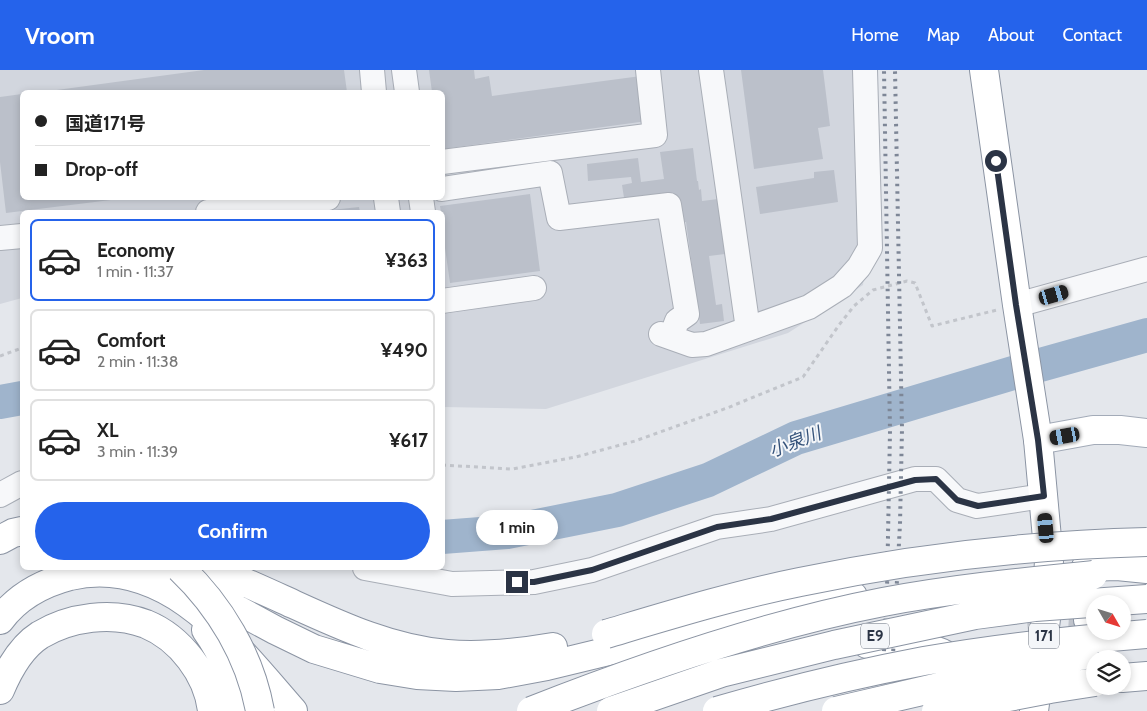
<!DOCTYPE html>
<meta charset="utf-8">
<style>
:root{--surface:#fff;--page:#f2f2f2;--text:#222;--muted:#767676;--line:#e0e0e0;--accent:#2563eb}
body{margin:0;font-family:Cabin,"Noto Sans JP",sans-serif;background:var(--page);color:var(--text);height:100vh;display:flex;flex-direction:column;font-size:19px;white-space:nowrap}
*{box-sizing:border-box;margin:0}
p{font-size:16px;color:var(--muted)}
.icon{flex:none;width:28px;height:28px;fill:none;stroke:currentColor;stroke-width:2;stroke-linecap:round;stroke-linejoin:round}
.map{position:relative;flex:1;overflow:hidden}
.panel{position:absolute;left:20px;top:140px;width:425px;height:360px;display:flex;flex-direction:column;background:var(--surface);border-radius:8px;box-shadow:0 2px 8px #0003}
.panel>*{flex:none}
.guide{position:absolute;left:20px;top:20px;width:425px;height:110px;border-radius:8px;box-shadow:0 2px 8px #0003;display:grid;align-content:center;height:110px;padding:0 15px;background:var(--surface)}
.needle{width:32px;rotate:129deg}
.buttons{position:absolute;left:1086px;top:525px;display:grid;gap:10px}
.buttons a{display:grid;place-items:center;width:45px;height:45px;border-radius:50%;background:var(--surface);box-shadow:0 2px 8px #0003;font-size:25px}
.end{position:absolute;width:22px;height:22px;margin:-11px;border:6px solid #2b3445;background:#fff;box-shadow:0 0 0 2px #fff}
.from{border-radius:50%}
.bubble{position:absolute;height:35px;border-radius:18px;background:var(--surface);box-shadow:0 2px 8px #0003;font-size:16px;font-weight:800;line-height:35px;text-align:center}
.car{position:absolute;width:15px;height:30px;margin:-15px -8px;border-radius:6px;box-shadow:0 0 4px 1px #0007;background:linear-gradient(#222 24%,#8ab4d8 0 40%,#222 0 76%,#8ab4d8 0 86%,#222 0)}
.guide b{display:flex;align-items:center;gap:18px;height:48px;font-size:19px}
.guide b+b{border-top:1px solid var(--line)}
.guide i{width:12px;height:12px;background:var(--text)}
ul{padding:9px 0 0;list-style:none}
li{display:flex;align-items:center;gap:15px;height:82px;margin:0 10px 8px;padding:0 5px;border:2px solid var(--line);border-radius:8px}
li div{flex:1}
li b{display:block;font-size:19px}
li em{font-style:normal;font-weight:800}
li.active{border-color:var(--accent)}
li>.icon{width:45px;height:45px;stroke-width:1.5}
.primary-button{display:flex;gap:10px;margin-top:auto;padding:10px 15px}
.primary-button a{flex:1;height:58px;border-radius:30px;background:var(--accent);color:#fff;font-size:20px;font-weight:800;line-height:58px;text-align:center}
header{display:flex;align-items:center;gap:30px;box-sizing:border-box;height:70px;padding:0 25px;background:var(--accent);color:#fff}
header strong{font-size:24px}
nav{display:flex;gap:28px;margin-inline-start:auto;font-size:18px}
.map>svg:first-child{display:block}
</style>
<header>
<strong>Vroom</strong>
<nav><a>Home</a><a>Map</a><a>About</a><a>Contact</a></nav>
</header>
<div class="map">
<svg width="1147" height="641" viewBox="0 0 1147 641">
<rect width="100%" height="100%" fill="#e4e7ec"/>
<path fill="#d2d6de" fill-rule="evenodd" d="M0 0H857L866 190 863 215 788 263 546 339 443 337 442 142H22V228L0 234ZM22 22H442V128H22Z"/>
<g fill="none" stroke-linecap="round" stroke-linejoin="round">
<path stroke="#9fb4cc" stroke-width="34" d="M0 332 22 328
M442 467 507 462 617 440 708 410 796 368 1026 299 1147 265"/>
</g>
<path fill="#bbc0ca" d="M204 0H344L347 22H42Z
M429 0H474L475 9 489 6 492 26 641 6 647 51 442 79V22H432Z
M741 0H823L830 56 818 58 823 89 754 99Z
M22 24V128L119 129 6 143 0 92V27Z
M693 78 697 111H698L699 120 701 119 702 131 718 129 725 184 709 186 716 235 722 234 724 251 700 254 686 152 678 153 625 134 622 115 632 113 631 107 588 111 587 94 638 88 641 112 664 109 660 82Z
M834 100 838 132 760 144 756 117 814 108V102Z
M530 124 540 201 450 213 442 157V142H441L440 136Z
M359 137 360 142H322V141Z"/>
<g fill="none" stroke-linecap="round" stroke-linejoin="round">
<path stroke="#bfc3cb" stroke-width="28" stroke-dasharray="28 14" stroke-linecap="butt" d="M1027 551 1055 548 1088 550"/>
<defs>
<path id="minor" d="M372 0 374 22
M404 0 407 22
M711 0 748 259
M442 92 655 65 648 0
M442 119 550 103 559 148 669 135 687 244 677 251 671 267
M386 128 388 142
M421 128 423 142
M208 142 328 128
M0 168 22 166
M442 231 534 218
M1017 235 1147 199
M661 264 692 275 706 274 809 237 842 216 859 197 870 178 865 0
M0 425 22 413
M365 498 452 514 534 512 592 500 717 457 771 449 915 409H936L957 430 977 436 1043 426"/>
<path id="major" d="M1038 370 1093 360H1120L1147 363"/>
<path id="highway" d="M984 0 1017 235 1038 370 1049 490 1046 549 1034 641
M0 470 13 463 22 461
M1086 497 1117 496 1147 499
M160 498 275 560 314 579 380 599 417 605 456 607 498 605 547 596 737 550 804 535 853 526
M212 498C235 508 258 518 282 529 335 553 388 579 447 584 483 587 518 583 553 577
M0 550C17 527 43 513 70 506 168 483 236 576 293 641
M1088 550 1095 552
M206 560C223 584 235 612 240 641
M867 574C898 574 932 571 957 593
M1122 608 1147 606
M0 620C8 601 21 577 40 565 70 547 112 541 146 554 180 568 208 604 212 641"/>
</defs>
<use href="#minor" stroke="#a9aeb7" stroke-width="26"/>
<use href="#major" stroke="#a3abb8" stroke-width="30"/>
<use href="#highway" stroke="#8b94a3" stroke-width="30"/>
<path stroke="#c2c5cb" stroke-width="3" stroke-dasharray="4 4" stroke-linecap="butt" d="M0 286 22 278
M442 395 512 399 576 387 635 371 727 338 803 307 839 255 854 236 873 220 907 211 915 213 932 256 997 240"/>
<use href="#minor" stroke="#f7f8fa" stroke-width="24"/>
<use href="#major" stroke="#fff" stroke-width="28"/>
<use href="#highway" stroke="#fff" stroke-width="28"/>
<path stroke="#7d8696" stroke-width="4" stroke-dasharray="2.5 5" stroke-linecap="butt" d="M881 641 887 519 890 361 884 0
M890 641 900 454 902 359 895 0"/>
<defs>
<path id="highway-bridge" d="M180 498C220 536 250 586 260 641
M606 564C670 545 735 525 800 512 914 488 1031 475 1147 472
M531 641C643 597 764 555 883 532 952 519 1023 512 1093 505
M611 641 721 603 834 575 975 545 1035 537 1147 529
M717 641C785 621 855 604 924 591 998 578 1072 570 1147 564
M836 641 1004 602 1084 585
M936 641 1050 619 1095 612"/>
</defs>
<use href="#highway-bridge" stroke="#8b94a3" stroke-width="30" stroke-linecap="butt"/>
<use href="#highway-bridge" stroke="#fff" stroke-width="28"/>
</g>
<g fill="none" stroke-linecap="round" stroke-linejoin="round">
<path stroke="#2b3445" stroke-width="6" d="M517 512H534L592 500 717 457 771 449 915 410 936 409 957 430 978 436 1044 426 1038 370 1016 235 996 91"/>
</g>
<g text-anchor="middle" stroke-width="4" stroke-linejoin="round" paint-order="stroke">
<g fill="#f4f6f9" stroke="#676e7b" stroke-width="1">
<rect x="861" y="553.5" width="28" height="25" rx="4"/>
<rect x="1029" y="553.5" width="30" height="25" rx="4"/>
</g>
<g font-size="15" font-weight="bold" fill="#2b3445">
<text x="875" y="571">E9</text>
<text x="1044" y="571">171</text>
</g>
<g font-size="18" font-style="italic" fill="#34527a" stroke="#f4f6f9">
<text transform="translate(795 372) rotate(-21)" y="6">小泉川</text>
</g>
</g>
</svg>
<div class="buttons">
<a><svg class="needle" viewBox="-14 -14 28 28"><path d="M0-13l5 13h-10z" fill="#e53935"/><path d="M0 13l5-13h-10z" fill="#767676"/></svg></a>
<a><svg class="icon" aria-label="layers" viewBox="0 0 24 24"><path d="M12 4l9 5-9 5-9-5zM3 14l9 5 9-5"/></svg></a>
</div>
<i class="end from" style="left:996px;top:91px"></i>
<i class="end" style="left:517px;top:512px"></i>
<div class="bubble" style="left:476px;top:440px;width:82px">1 min</div>
<i class="car" style="left:1054px;top:225px;rotate:74deg"></i>
<i class="car" style="left:1065px;top:366px;rotate:260deg"></i>
<i class="car" style="left:1046px;top:458px;rotate:355deg"></i>
<div class="guide">
<b><i class="from"></i>国道171号</b>
<b><i></i>Drop-off</b>
</div>
<section class="panel">
<ul>
<li class="active"><svg class="icon" aria-label="car" viewBox="0 0 24 24"><path d="M5 17H2v-5l4-1 3-4h7l3 4 3 1v5h-3M9 17h6M6 11h13"/><circle cx="7" cy="17" r="2"/><circle cx="17" cy="17" r="2"/></svg><div><b>Economy</b><p>1 min · 11:37</p></div><em>¥363</em></li>
<li><svg class="icon" aria-label="car" viewBox="0 0 24 24"><path d="M5 17H2v-5l4-1 3-4h7l3 4 3 1v5h-3M9 17h6M6 11h13"/><circle cx="7" cy="17" r="2"/><circle cx="17" cy="17" r="2"/></svg><div><b>Comfort</b><p>2 min · 11:38</p></div><em>¥490</em></li>
<li><svg class="icon" aria-label="car" viewBox="0 0 24 24"><path d="M5 17H2v-5l4-1 3-4h7l3 4 3 1v5h-3M9 17h6M6 11h13"/><circle cx="7" cy="17" r="2"/><circle cx="17" cy="17" r="2"/></svg><div><b>XL</b><p>3 min · 11:39</p></div><em>¥617</em></li>
</ul>
<div class="primary-button"><a>Confirm</a></div>
</section>
</div>
